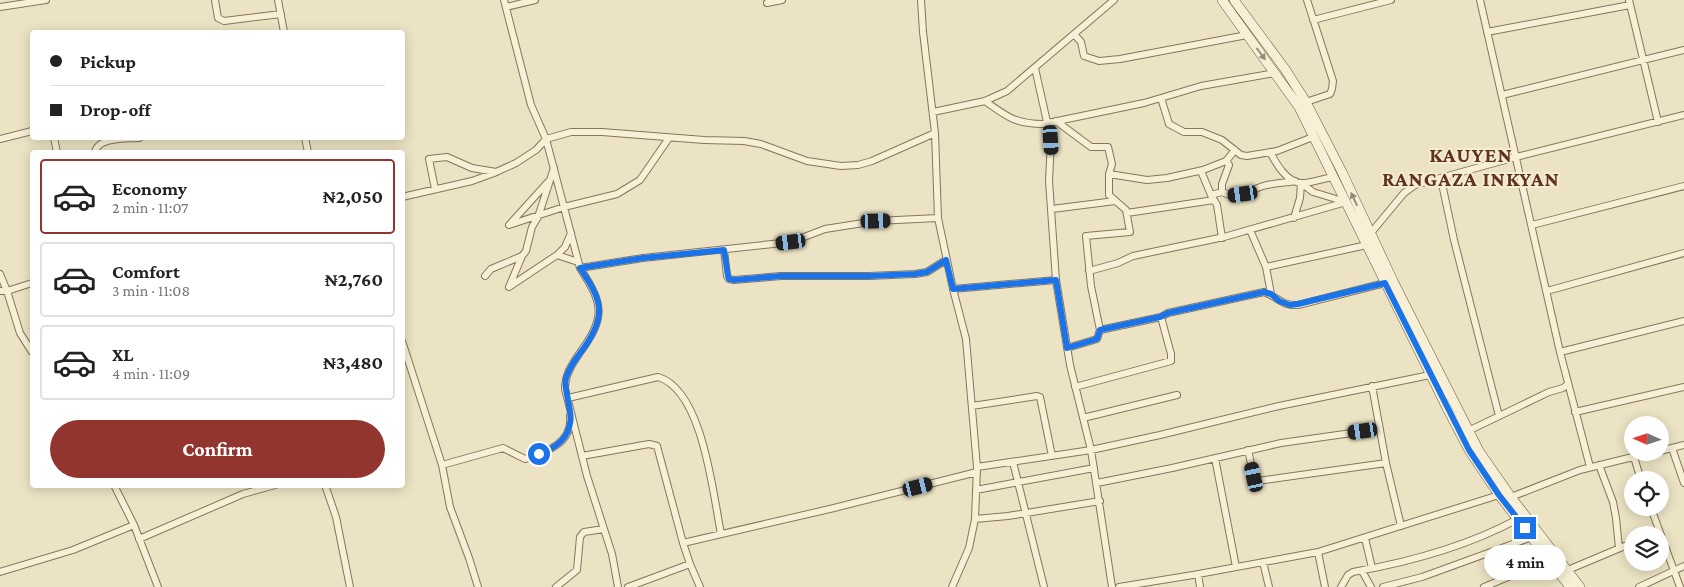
<!DOCTYPE html>
<meta charset="utf-8">
<style>
:root{--surface:#fff;--page:#f2f2f2;--text:#222;--muted:#767676;--line:#e0e0e0;--accent:#92352e}
body{margin:0;font-family:"Crimson Pro",serif;background:var(--page);color:var(--text);height:100vh;display:flex;flex-direction:column;font-size:19px;white-space:nowrap}
*{box-sizing:border-box;margin:0}
p{font-size:16px;color:var(--muted)}
.icon{flex:none;width:28px;height:28px;fill:none;stroke:currentColor;stroke-width:2;stroke-linecap:round;stroke-linejoin:round}
.map{position:relative;flex:1;overflow:hidden}
.details{position:absolute;left:30px;top:150px;width:375px;height:338px;display:flex;flex-direction:column;background:var(--surface);border-radius:5px;box-shadow:0 2px 12px #0003}
.details>*{flex:none}
.top-card{position:absolute;left:30px;top:30px;width:375px;height:110px;border-radius:5px;box-shadow:0 2px 12px #0003;display:grid;align-content:center;height:110px;padding:0 20px;background:var(--surface)}
.needle{width:32px;rotate:273deg}
.tools{position:absolute;left:1624px;top:416px;display:grid;gap:10px}
.tools a{display:grid;place-items:center;width:45px;height:45px;border-radius:50%;background:var(--surface);box-shadow:0 2px 12px #0003;font-size:25px}
.end{position:absolute;width:22px;height:22px;margin:-11px;border:6px solid #1a73e8;background:#fff;box-shadow:0 0 0 2px #fff}
.from{border-radius:50%}
.bubble{position:absolute;height:35px;border-radius:18px;background:var(--surface);box-shadow:0 2px 12px #0003;font-size:16px;font-weight:700;line-height:35px;text-align:center}
.car{position:absolute;width:15px;height:30px;margin:-15px -8px;border-radius:6px;box-shadow:0 0 4px 1px #0007;background:linear-gradient(#222 24%,#8ab4d8 0 40%,#222 0 76%,#8ab4d8 0 86%,#222 0)}
.top-card b{display:flex;align-items:center;gap:18px;height:48px;font-size:19px}
.top-card b+b{border-top:1px solid var(--line)}
.top-card i{width:12px;height:12px;background:var(--text)}
ul{padding:9px 0 0;list-style:none}
li{display:flex;align-items:center;gap:15px;height:75px;margin:0 10px 8px;padding:0 10px;border:2px solid var(--line);border-radius:5px}
li div{flex:1}
li b{display:block;font-size:19px}
li em{font-style:normal;font-weight:700}
li.on{border-color:var(--accent)}
li>.icon{width:45px;height:45px;stroke-width:1.5}
.button{display:flex;gap:10px;margin-top:auto;padding:10px 20px}
.button a{flex:1;height:58px;border-radius:30px;background:var(--accent);color:#fff;font-size:20px;font-weight:700;line-height:58px;text-align:center}
.map>svg:first-child{display:block}
</style>
<div class="map">
<svg width="1684" height="587" viewBox="0 0 1684 587">
<rect width="100%" height="100%" fill="#ece3c4"/>
<g fill="none" stroke-linecap="round" stroke-linejoin="round">
<defs>
<path id="street" d="M215 0 218 18 224 21 281 14
M278 0 284 32
M504 0 531 105 546 139 580 268 643 258 791 242 825 229 876 221 938 218
M921 0 923 32 935 133 938 218 953 289 966 339 977 467 975 519 969 548 952 587
M1480 0 1560 352 1590 467
M1629 0 1658 122
M767 3 782 0
M0 7 46 0
M506 7 535 0
M1313 20 1391 0
M1487 32 1630 5
M1074 34 1081 42 1084 56 1099 61 1120 59 1247 35
M1035 68 1051 140 1049 181 1056 280 1070 365 1091 450 1112 587
M1502 95 1684 50
M1161 98 1169 124 1184 132H1202L1222 140 1241 155 1247 156 1277 151 1313 137
M985 101C1007 117 1016 124 1043 124L1144 103 1201 86 1275 73
M1306 102 1330 94 1332 89 1333 81 1307 0
M933 112 985 101 1007 91 1114 0
M1056 121 1091 147H1108L1112 164 1109 174V195L1126 210 1130 232 1086 236 1091 286 1100 330 1097 339 1067 348
M54 138 57 152
M305 138 308 152
M0 139 32 131
M95 152C98 137 126 139 139 138
M1270 152C1276 163 1286 182 1301 183 1308 184 1325 178 1333 177
M1226 161 1229 165 1222 184V192C1237 200 1249 191 1263 186 1273 183 1285 183 1295 181
M554 168 538 217 532 227 526 251 522 256 509 287 557 255 565 247 571 233
M1201 171 1211 195 1222 192
M1109 174 1147 180 1167 178 1203 170 1226 161 1235 150
M1441 179 1454 240 1499 416
M548 182 509 225 564 207 617 194 640 180 669 138
M1301 183 1313 192 1346 202
M435 189 429 159 447 157 472 168 496 172
M1211 195 1217 205 1222 238
M402 197 472 181 494 173 516 163 536 150 546 139 571 132H602L704 140 744 141 761 144 807 161 841 166 858 165 872 161 935 133
M1052 209 1115 201
M1127 213 1214 200
M1294 218 1300 198 1301 183
M1532 225 1684 186
M1250 230 1266 267 1271 294
M1370 234 1404 193 1415 185 1516 157 1684 115
M724 250 727 276 729 279 734 280 781 276H869L915 274 927 272 946 260
M557 255 578 262
M1266 267 1367 245
M580 268C604 305 606 317 579 354 571 366 565 375 565 389L587 476 612 554 618 587
M1089 271 1118 263 1133 256 1224 237 1346 202
M0 274 7 291 20 333 32 352
M485 276 491 269 522 256
M953 289 1056 280
M0 291H7L32 283
M1547 291 1684 253
M1100 330 1161 317 1168 313 1264 292C1278 297 1281 306 1298 305L1385 283
M402 341 442 465 450 507 469 558 478 587
M1560 352 1684 321
M1372 386 1386 463 1401 526
M1075 387 1171 361V354L1161 317
M568 398 658 377C703 390 713 494 721 534
M972 406 1037 396 1040 397 1052 456
M1575 412 1684 387
M1083 418 1177 395
M1468 431 1549 392 1563 388 1568 384
M1672 448 1684 483
M1248 450 1254 477 1258 481 1386 463
M1660 451 1684 445
M582 456 649 444 657 446 683 543 690 564 700 587
M1634 457 1641 480
M1215 458 1236 567
M1013 462 1044 587
M442 465 503 448 525 459C545 452 573 444 570 416
M1599 465 1613 502 1616 518 1619 548
M977 467 1091 450 1160 435 1279 406 1430 375
M1097 483 1172 468 1281 443 1380 429
M114 485 134 525 158 587
M325 485 336 517 350 587
M976 490 1094 468
M1511 497 1580 470 1653 452
M1651 508 1680 587
M975 519 1008 516 1100 501
M1365 538 1372 568
M139 539 243 494 275 485
M683 543 834 508 977 472
M1318 552 1325 587
M1263 562 1269 587
M1362 571 1371 587
M0 572 73 550 134 525
M1563 572 1632 543
M1198 574 1200 587
M556 587 577 570 580 537 584 532 604 529
M628 587 690 564
M1119 587 1193 575 1318 552 1499 495
M1341 587 1348 575 1353 572C1410 562 1466 547 1518 519
M1383 587 1422 577 1532 537
M1484 587 1513 575 1547 557
M1639 587 1684 566"/>
<path id="secondary" d="M1222 0 1299 107 1448 410 1469 450 1499 495 1570 587
M1234 0 1285 69 1306 102 1342 172 1394 283 1479 451 1511 497 1580 587"/>
</defs>
<use href="#street" stroke="#86755b" stroke-width="8"/>
<use href="#secondary" stroke="#67563e" stroke-width="10"/>
<use href="#street" stroke="#f7f0d6" stroke-width="6"/>
<use href="#secondary" stroke="#f7f0d6" stroke-width="9"/>
</g>
<defs><path id="oneway-solid" d="M-6-.8H1V-3.2L6.5 0L1 3.2V.8H-6Z" transform="scale(1.25)"/></defs>
<g fill="#968e7a">
<use href="#oneway-solid" transform="translate(1261 54) rotate(54)"/>
<use href="#oneway-solid" transform="translate(1354 199) rotate(-115)"/>
</g>
<g fill="none" stroke-linecap="round" stroke-linejoin="round">
<path stroke="#1a73e8" stroke-width="6" d="M539 454C553 449 568 440 570 423 572 417 569 407 568 400 567 393 564 385 566 378 570 366 577 357 584 348 608 314 601 299 580 268L643 258 724 250 728 276 729 279 734 280 781 276H869L915 274 927 272 946 260 953 289 1056 280 1067 348 1097 339 1100 330 1104 329 1160 317 1168 313 1264 292 1271 294 1279 301 1290 305 1298 304 1385 283 1469 450 1499 495 1525 528"/>
</g>
<g text-anchor="middle" stroke-width="4" stroke-linejoin="round" paint-order="stroke">
<g font-size="21" font-weight="bold" letter-spacing="1" fill="#613220" stroke="#f4edd3">
<text x="1471" y="162">KAUYEN<tspan x="1471" dy="24">RANGAZA INKYAN</tspan></text>
</g>
</g>
</svg>
<div class="tools">
<a><svg class="needle" viewBox="-14 -14 28 28"><path d="M0-13l5 13h-10z" fill="#e53935"/><path d="M0 13l5-13h-10z" fill="#767676"/></svg></a>
<a><svg class="icon" aria-label="locate" viewBox="0 0 24 24"><circle cx="12" cy="12" r="6"/><path d="M12 2v4M12 18v4M2 12h4M18 12h4"/></svg></a>
<a><svg class="icon" aria-label="layers" viewBox="0 0 24 24"><path d="M12 4l9 5-9 5-9-5zM3 14l9 5 9-5"/></svg></a>
</div>
<i class="end from" style="left:539px;top:454px"></i>
<i class="end" style="left:1525px;top:528px"></i>
<div class="bubble" style="left:1484px;top:545px;width:82px">4 min</div>
<i class="car" style="left:1051px;top:140px;rotate:176deg"></i>
<i class="car" style="left:1243px;top:194px;rotate:262deg"></i>
<i class="car" style="left:876px;top:221px;rotate:88deg"></i>
<i class="car" style="left:791px;top:242px;rotate:263deg"></i>
<i class="car" style="left:1363px;top:431px;rotate:262deg"></i>
<i class="car" style="left:1254px;top:477px;rotate:348deg"></i>
<i class="car" style="left:918px;top:487px;rotate:76deg"></i>
<div class="top-card">
<b><i class="from"></i>Pickup</b>
<b><i></i>Drop-off</b>
</div>
<section class="details">
<ul>
<li class="on"><svg class="icon" aria-label="car" viewBox="0 0 24 24"><path d="M5 17H2v-5l4-1 3-4h7l3 4 3 1v5h-3M9 17h6M6 11h13"/><circle cx="7" cy="17" r="2"/><circle cx="17" cy="17" r="2"/></svg><div><b>Economy</b><p>2 min · 11:07</p></div><em>₦2,050</em></li>
<li><svg class="icon" aria-label="car" viewBox="0 0 24 24"><path d="M5 17H2v-5l4-1 3-4h7l3 4 3 1v5h-3M9 17h6M6 11h13"/><circle cx="7" cy="17" r="2"/><circle cx="17" cy="17" r="2"/></svg><div><b>Comfort</b><p>3 min · 11:08</p></div><em>₦2,760</em></li>
<li><svg class="icon" aria-label="car" viewBox="0 0 24 24"><path d="M5 17H2v-5l4-1 3-4h7l3 4 3 1v5h-3M9 17h6M6 11h13"/><circle cx="7" cy="17" r="2"/><circle cx="17" cy="17" r="2"/></svg><div><b>XL</b><p>4 min · 11:09</p></div><em>₦3,480</em></li>
</ul>
<div class="button"><a>Confirm</a></div>
</section>
</div>
